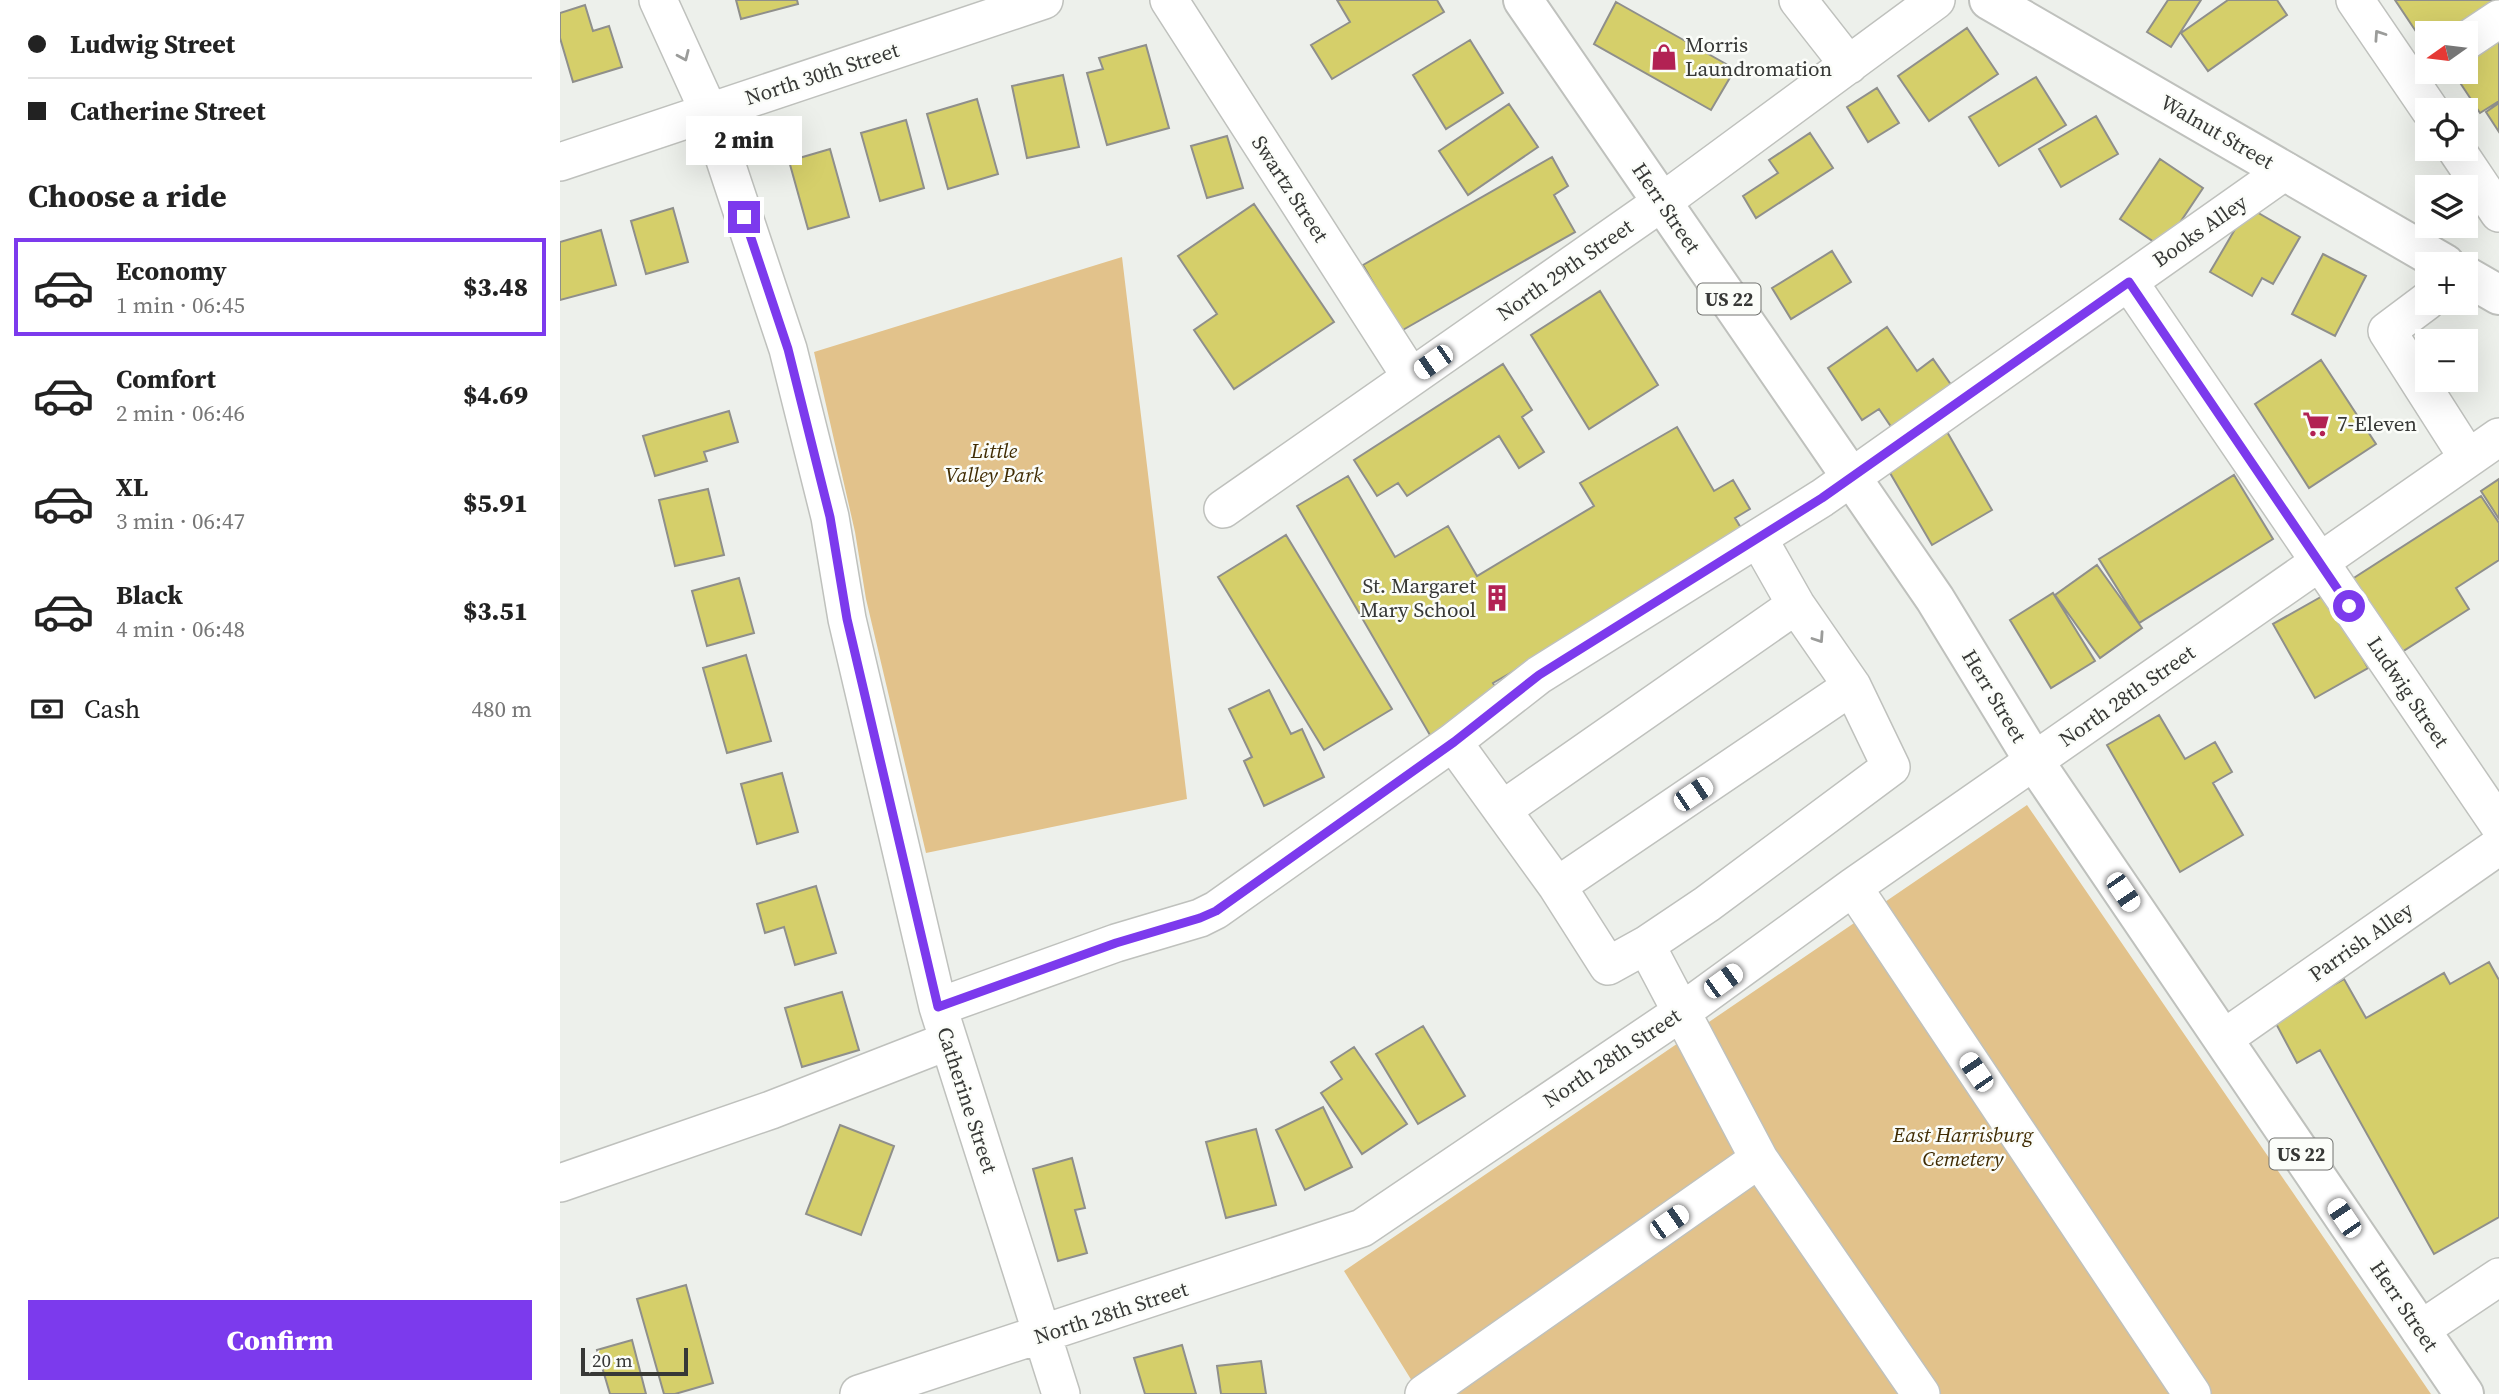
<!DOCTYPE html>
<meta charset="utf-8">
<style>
:root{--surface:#fff;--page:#f6f6f6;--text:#222;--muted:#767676;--line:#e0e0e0;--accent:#7c3aed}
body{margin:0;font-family:"Source Serif 4",serif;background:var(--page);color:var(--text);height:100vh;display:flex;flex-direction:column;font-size:26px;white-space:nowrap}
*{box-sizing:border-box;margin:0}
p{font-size:23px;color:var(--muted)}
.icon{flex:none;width:38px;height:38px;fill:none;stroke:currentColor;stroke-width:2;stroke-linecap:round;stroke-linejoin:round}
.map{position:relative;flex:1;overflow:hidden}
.panel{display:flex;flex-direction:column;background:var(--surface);width:560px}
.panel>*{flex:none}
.banner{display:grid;align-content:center;height:154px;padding:0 28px;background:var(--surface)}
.needle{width:46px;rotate:256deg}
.buttons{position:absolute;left:1855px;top:21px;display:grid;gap:14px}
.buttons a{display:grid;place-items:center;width:63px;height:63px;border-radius:0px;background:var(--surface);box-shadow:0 7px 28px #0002;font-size:35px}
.scale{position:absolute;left:21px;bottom:18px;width:107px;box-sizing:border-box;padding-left:7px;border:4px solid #373836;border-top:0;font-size:19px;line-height:24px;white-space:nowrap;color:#373836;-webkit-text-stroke:5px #fbfdf9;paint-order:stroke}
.end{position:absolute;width:32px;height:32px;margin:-16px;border:9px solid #7c3aed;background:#fff;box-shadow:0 0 0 4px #fff}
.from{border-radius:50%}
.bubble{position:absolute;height:49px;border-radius:0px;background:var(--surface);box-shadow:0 7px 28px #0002;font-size:23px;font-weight:800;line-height:49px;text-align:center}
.car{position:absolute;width:21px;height:42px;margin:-21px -10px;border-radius:9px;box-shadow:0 0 5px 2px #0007;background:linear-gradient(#fff 24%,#345 0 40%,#fff 0 76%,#345 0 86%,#fff 0)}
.banner b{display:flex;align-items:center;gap:24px;height:66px;font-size:26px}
.banner b+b{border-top:2px solid var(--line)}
.banner i{width:18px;height:18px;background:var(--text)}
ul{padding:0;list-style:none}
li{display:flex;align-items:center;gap:21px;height:98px;margin:0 14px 10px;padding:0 14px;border:4px solid transparent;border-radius:0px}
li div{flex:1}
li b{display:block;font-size:26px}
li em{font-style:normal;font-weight:800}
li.active{border-color:var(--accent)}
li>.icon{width:63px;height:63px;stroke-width:1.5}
h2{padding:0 28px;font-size:32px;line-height:84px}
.pay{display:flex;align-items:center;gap:18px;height:77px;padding:0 28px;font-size:26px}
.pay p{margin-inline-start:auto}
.cta{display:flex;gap:14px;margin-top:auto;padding:14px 28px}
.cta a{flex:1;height:80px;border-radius:0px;background:var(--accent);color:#fff;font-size:28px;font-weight:800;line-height:80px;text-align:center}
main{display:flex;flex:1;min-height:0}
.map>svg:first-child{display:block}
</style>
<main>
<section class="panel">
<div class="banner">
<b><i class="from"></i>Ludwig Street</b>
<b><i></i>Catherine Street</b>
</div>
<h2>Choose a ride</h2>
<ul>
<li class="active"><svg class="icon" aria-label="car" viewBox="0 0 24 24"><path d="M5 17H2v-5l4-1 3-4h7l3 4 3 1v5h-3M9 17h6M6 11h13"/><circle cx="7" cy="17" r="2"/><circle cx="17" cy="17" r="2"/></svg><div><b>Economy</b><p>1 min · 06:45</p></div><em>$3.48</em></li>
<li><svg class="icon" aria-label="car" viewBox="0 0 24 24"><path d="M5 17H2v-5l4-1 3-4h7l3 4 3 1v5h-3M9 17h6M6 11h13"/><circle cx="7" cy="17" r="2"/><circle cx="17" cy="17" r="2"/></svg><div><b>Comfort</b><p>2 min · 06:46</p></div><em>$4.69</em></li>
<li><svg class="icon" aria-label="car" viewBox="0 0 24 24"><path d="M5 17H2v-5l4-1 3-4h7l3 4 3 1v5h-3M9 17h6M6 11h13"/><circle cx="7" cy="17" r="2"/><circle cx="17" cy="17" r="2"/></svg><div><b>XL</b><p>3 min · 06:47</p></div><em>$5.91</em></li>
<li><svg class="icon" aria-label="car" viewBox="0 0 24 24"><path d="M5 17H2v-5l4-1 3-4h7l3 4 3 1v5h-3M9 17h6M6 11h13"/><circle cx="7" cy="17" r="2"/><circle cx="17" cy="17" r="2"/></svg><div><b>Black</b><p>4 min · 06:48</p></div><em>$3.51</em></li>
</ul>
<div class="pay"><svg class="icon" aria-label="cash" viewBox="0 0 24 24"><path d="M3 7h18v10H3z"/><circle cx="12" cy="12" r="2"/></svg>Cash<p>480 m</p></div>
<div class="cta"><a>Confirm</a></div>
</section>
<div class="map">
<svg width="1939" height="1394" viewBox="0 0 1939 1394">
<rect width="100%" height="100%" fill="#edf0eb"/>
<path fill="#e2c28b" d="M562 257 627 799 366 853 306 599 295 532 254 352Z
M1467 805 1871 1394H860L784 1271Z"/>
<path fill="#d5cf6a" stroke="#8f8f8b" stroke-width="2" d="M176 0H237L238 4 181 19Z
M777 0H877L884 12 772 79 751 45 790 22Z
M1608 0H1641L1611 47 1587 32Z
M1668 0H1717L1727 15 1648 71 1621 33Z
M1835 0H1939V7L1900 33H1867V48Z
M1056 2 1175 69 1151 110 1034 44Z
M25 5 33 31 49 26 62 67 13 82 0 38V13Z
M1407 28 1438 74 1369 121 1338 76Z
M1939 36V101L1920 113 1893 72H1906V58Z
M910 40 943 93 886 129 853 75Z
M586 45 609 128 547 145 527 73 543 69 539 58Z
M503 75 519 147 467 158 452 86Z
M1476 77 1506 125 1439 166 1409 117Z
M1317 88 1339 123 1308 142 1287 107Z
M417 99 438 174 388 189 367 114Z
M1939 103V132L1926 112Z
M949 104 978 147 908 195 879 151Z
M1536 116 1558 154 1501 187 1479 149Z
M346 120 364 188 320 201 301 133Z
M1250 133 1273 168 1196 218 1183 196 1218 173 1209 160Z
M667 136 683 188 647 198 631 146Z
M270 149 289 217 248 229 229 161Z
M992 157 1008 186 994 195 1015 232 841 331 803 265Z
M1600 159 1643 188 1603 248 1560 219Z
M694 204 774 322 674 389 634 330 657 314 618 256Z
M1688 207 1740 237 1713 284 1702 278 1692 296 1650 272Z
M113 208 128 262 86 274 71 221Z
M41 230 56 285 0 300V242Z
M1272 251 1291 282 1231 319 1212 288Z
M1763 254 1806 276 1775 336 1732 314Z
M1040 291 1098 385 1029 429 971 335Z
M1327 327 1357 371 1373 359 1394 389 1334 431 1319 409 1302 420 1268 368Z
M1761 360 1816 444 1749 488 1695 404Z
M943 364 972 410 962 417 984 452 959 468 939 436 847 496 838 483 817 496 794 460Z
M169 411 178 442 144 452 147 461 95 476 83 436Z
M1117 427 1154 491 1173 480 1190 509 1175 518 1187 538 933 683 944 701 874 742 737 506 788 476 835 557 888 526 917 576 1034 506 1020 483Z
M1386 430 1432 510 1372 545 1326 466Z
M1674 475 1713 539 1579 623 1539 559Z
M1939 479V519L1921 491Z
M148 489 164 555 115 566 99 500Z
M1921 496 1939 523V560L1896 588 1909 609 1834 657 1786 583Z
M726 535 832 709 764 750 658 577Z
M1537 565 1582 628 1540 658 1495 595Z
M179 578 194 633 147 646 132 591Z
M1493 593 1535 661 1491 688 1450 620Z
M1766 594 1808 668 1755 698 1713 624Z
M186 655 211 741 167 753 143 668Z
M709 690 731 734 742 729 764 777 704 806 684 761 692 757 669 709Z
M1599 715 1625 759 1655 742 1672 772 1653 783 1683 835 1620 872 1547 745Z
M222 773 238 832 197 844 181 784Z
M256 886 276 953 235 965 224 927 205 933 197 904Z
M1929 962 1939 980V1217L1874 1254 1760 1050 1737 1063 1713 1018 1784 979 1806 1018 1884 973 1890 984Z
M282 992 299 1050 242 1067 225 1008Z
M863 1026 905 1096 858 1124 816 1054Z
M794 1047 847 1124 802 1154 761 1093 782 1079 771 1062Z
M763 1107 792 1167 745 1190 716 1130Z
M280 1125 334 1146 301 1235 246 1214Z
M696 1129 716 1205 666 1218 646 1142Z
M512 1158 525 1208 515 1210 527 1253 498 1261 473 1169Z
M126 1285 153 1383 115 1394H104L77 1299Z
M72 1340 86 1394H50L37 1350Z
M622 1345 636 1394H585L574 1358Z
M701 1361 706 1394H661L657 1366Z"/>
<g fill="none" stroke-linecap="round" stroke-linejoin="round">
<defs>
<path id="minor" d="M98 0 149 112 228 349 270 517 287 619 378 1007 501 1394
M609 0 851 377
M1238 0 1289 65
M1795 0 1870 110
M1906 41 1939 19
M1896 149 1939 213
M0 162 484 0
M1569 282 1939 825
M1867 301 1827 331 1908 458
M663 509 1102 202 1376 0
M893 742 997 886 1048 966 1086 945 1199 1159 1361 1394
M942 810 1236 605
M997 886 1292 686
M1293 887 1632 1394
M1086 945 1147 904 1331 767 1292 686 1236 605 1198 538
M378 1007 556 943 640 918 656 910 893 742 979 675 1262 498 1725 171
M1663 1039 1939 846
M0 1183 211 1110 388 1041
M1860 1330 1939 1277
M299 1394 802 1228 1120 1013 1293 887 1939 437
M864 1394 1199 1159"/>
<path id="major" d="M963 0 1375 599 1474 761 1904 1394
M1429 0 1885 264
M1906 276 1939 295"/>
</defs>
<use href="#minor" stroke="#bfc1bd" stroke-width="40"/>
<use href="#major" stroke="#bfc1bd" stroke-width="42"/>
<use href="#minor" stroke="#fff" stroke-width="37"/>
<use href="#major" stroke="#fff" stroke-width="38"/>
</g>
<defs><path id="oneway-chevron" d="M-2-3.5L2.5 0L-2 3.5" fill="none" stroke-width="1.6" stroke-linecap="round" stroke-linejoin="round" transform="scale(1.75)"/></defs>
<g stroke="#9b9c9a">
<use href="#oneway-chevron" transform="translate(1819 35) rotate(-124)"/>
<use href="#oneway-chevron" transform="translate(124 56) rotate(66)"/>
<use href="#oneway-chevron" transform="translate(1259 638) rotate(56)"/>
</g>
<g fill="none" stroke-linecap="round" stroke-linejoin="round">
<path stroke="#7c3aed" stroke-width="9" d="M184 217 228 349 270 517 287 619 378 1007 556 943 640 918 656 911 894 742 979 675 1262 498 1569 282 1789 606"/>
</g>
<defs>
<symbol id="shop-bare" viewBox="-9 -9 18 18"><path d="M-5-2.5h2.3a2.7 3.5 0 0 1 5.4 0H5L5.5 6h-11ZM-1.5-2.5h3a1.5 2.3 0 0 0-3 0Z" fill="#b22253" stroke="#fbfdf9" stroke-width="2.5" paint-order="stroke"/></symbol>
<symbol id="supermarket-bare" viewBox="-9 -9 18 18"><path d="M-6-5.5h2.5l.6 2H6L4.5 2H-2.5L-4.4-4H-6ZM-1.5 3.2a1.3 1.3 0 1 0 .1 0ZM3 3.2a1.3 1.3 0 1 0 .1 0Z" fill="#b22253" stroke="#fbfdf9" stroke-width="2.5" paint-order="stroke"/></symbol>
<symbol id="building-bare" viewBox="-9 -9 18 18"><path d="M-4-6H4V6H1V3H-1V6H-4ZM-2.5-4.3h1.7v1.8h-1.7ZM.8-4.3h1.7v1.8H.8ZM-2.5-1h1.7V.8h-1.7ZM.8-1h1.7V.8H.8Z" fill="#b22253" stroke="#fbfdf9" stroke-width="2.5" paint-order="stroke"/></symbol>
</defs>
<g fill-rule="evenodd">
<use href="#shop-bare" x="1085" y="38" width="38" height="38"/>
<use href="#supermarket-bare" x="1737" y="405" width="38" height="38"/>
<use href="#building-bare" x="918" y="579" width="38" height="38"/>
</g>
<g text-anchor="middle" stroke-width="5" stroke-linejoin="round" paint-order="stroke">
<g fill="#fbfdf9" stroke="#727370" stroke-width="2">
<rect x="1137.5" y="283.5" width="63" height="31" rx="5"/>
<rect x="1709.5" y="1138.5" width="63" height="31" rx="5"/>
</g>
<g font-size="19" font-weight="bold" fill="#373836">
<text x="1169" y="306">US 22</text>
<text x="1741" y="1161">US 22</text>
</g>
<g font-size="21" fill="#373836" stroke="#fbfdf9" text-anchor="start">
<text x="1125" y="52">Morris<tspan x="1125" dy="24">Laundromation</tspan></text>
<text x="1777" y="431">7-Eleven</text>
<text x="916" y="593" text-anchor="end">St. Margaret<tspan x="916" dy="24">Mary School</tspan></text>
</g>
<g font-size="21" fill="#373836" stroke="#fbfdf9">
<text transform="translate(262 74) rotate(-18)" y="7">North 30th Street</text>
<text transform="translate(1657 132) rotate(30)" y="7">Walnut Street</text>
<text transform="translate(730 189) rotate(57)" y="7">Swartz Street</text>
<text transform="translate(1106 208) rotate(56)" y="7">Herr Street</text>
<text transform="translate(1640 231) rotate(-35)" y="7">Books Alley</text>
<text transform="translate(1005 270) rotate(-35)" y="7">North 29th Street</text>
<text transform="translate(1848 692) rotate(56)" y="7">Ludwig Street</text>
<text transform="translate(1434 696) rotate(59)" y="7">Herr Street</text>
<text transform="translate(1567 696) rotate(-35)" y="7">North 28th Street</text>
<text transform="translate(1801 942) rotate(-35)" y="7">Parrish Alley</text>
<text transform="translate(1052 1058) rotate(-34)" y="7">North 28th Street</text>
<text transform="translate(407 1100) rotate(72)" y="7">Catherine Street</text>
<text transform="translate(1844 1306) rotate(56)" y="7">Herr Street</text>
<text transform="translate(551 1313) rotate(-18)" y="7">North 28th Street</text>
</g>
<g font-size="21" font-style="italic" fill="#402c03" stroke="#fbfdf9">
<text x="434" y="458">Little<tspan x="434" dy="24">Valley Park</tspan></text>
<text x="1403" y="1142">East Harrisburg<tspan x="1403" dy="24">Cemetery</tspan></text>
</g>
</g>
</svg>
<div class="buttons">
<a><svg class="needle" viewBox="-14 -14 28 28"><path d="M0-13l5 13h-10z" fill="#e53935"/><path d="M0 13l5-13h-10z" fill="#767676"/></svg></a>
<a><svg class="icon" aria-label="locate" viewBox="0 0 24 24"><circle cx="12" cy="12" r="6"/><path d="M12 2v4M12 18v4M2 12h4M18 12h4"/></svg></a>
<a><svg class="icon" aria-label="layers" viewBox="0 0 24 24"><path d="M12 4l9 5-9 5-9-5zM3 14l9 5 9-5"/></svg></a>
<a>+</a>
<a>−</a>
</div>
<div class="scale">20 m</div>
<i class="end from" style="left:1789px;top:606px"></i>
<i class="end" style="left:184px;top:217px"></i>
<div class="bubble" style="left:126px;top:116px;width:116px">2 min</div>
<i class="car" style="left:873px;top:362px;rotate:235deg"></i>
<i class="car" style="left:1133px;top:794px;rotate:56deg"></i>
<i class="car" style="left:1563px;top:892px;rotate:146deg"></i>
<i class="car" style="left:1163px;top:981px;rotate:54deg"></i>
<i class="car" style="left:1416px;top:1072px;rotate:326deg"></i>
<i class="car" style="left:1784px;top:1218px;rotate:326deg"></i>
<i class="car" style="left:1109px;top:1222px;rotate:55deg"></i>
</div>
</main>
